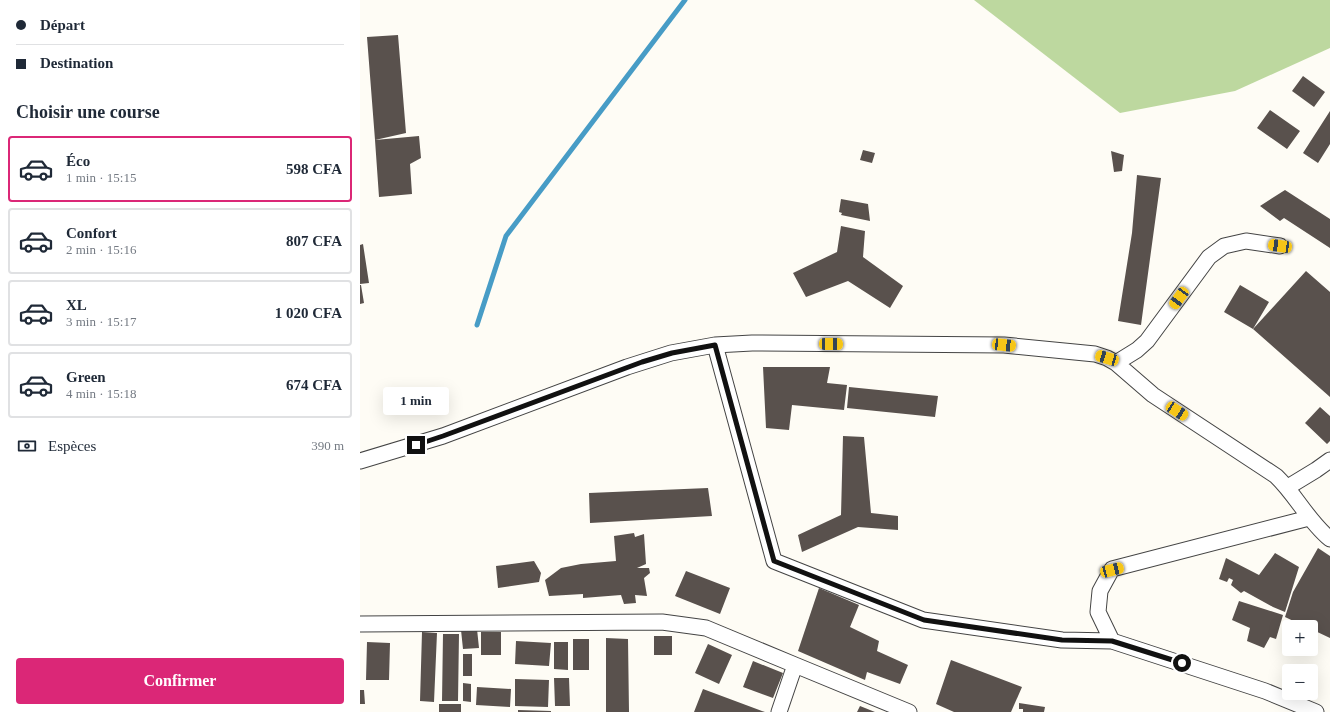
<!DOCTYPE html>
<html lang="fr">
<meta charset="utf-8">
<style>
:root{--surface:#fff;--page:#f2f2f3;--text:#1f2937;--muted:#747a83;--line:#e0e1e3;--accent:#db2777}
body{margin:0;font-family:"Times New Roman",serif;background:var(--page);color:var(--text);height:100vh;display:flex;flex-direction:column;font-size:15px;white-space:nowrap}
*{box-sizing:border-box;margin:0}
p{font-size:13px;color:var(--muted)}
.icon{flex:none;width:22px;height:22px;fill:none;stroke:currentColor;stroke-width:2;stroke-linecap:round;stroke-linejoin:round}
.map{position:relative;flex:1;overflow:hidden}
.sheet{display:flex;flex-direction:column;background:var(--surface);width:360px}
.sheet>*{flex:none}
.top-card{display:grid;align-content:center;height:88px;padding:0 16px;background:var(--surface)}
.tools{position:absolute;left:922px;top:620px;display:grid;gap:8px}
.tools a{display:grid;place-items:center;width:36px;height:36px;border-radius:4px;background:var(--surface);box-shadow:0 4px 16px #0002;font-size:20px}
.end{position:absolute;width:18px;height:18px;margin:-9px;border:5px solid #111;background:#fff;box-shadow:0 0 0 2px #fff}
.from{border-radius:50%}
.bubble{position:absolute;height:28px;border-radius:4px;background:var(--surface);box-shadow:0 4px 16px #0002;font-size:13px;font-weight:600;line-height:28px;text-align:center}
.car{position:absolute;width:12px;height:24px;margin:-12px -6px;border-radius:5px;box-shadow:0 0 3px 1px #0007;background:linear-gradient(#f5c518 24%,#345 0 40%,#f5c518 0 76%,#345 0 86%,#f5c518 0)}
.top-card b{display:flex;align-items:center;gap:14px;height:38px;font-size:15px}
.top-card b+b{border-top:1px solid var(--line)}
.top-card i{width:10px;height:10px;background:var(--text)}
ul{padding:0;list-style:none}
li{display:flex;align-items:center;gap:12px;height:66px;margin:0 8px 6px;padding:0 8px;border:2px solid var(--line);border-radius:4px}
li div{flex:1}
li b{display:block;font-size:15px}
li em{font-style:normal;font-weight:600}
li.current{border-color:var(--accent)}
li>.icon{width:36px;height:36px;stroke-width:1.5}
h2{padding:0 16px;font-size:18px;line-height:48px}
.pay{display:flex;align-items:center;gap:10px;height:44px;padding:0 16px;font-size:15px}
.pay p{margin-inline-start:auto}
.action{display:flex;gap:8px;margin-top:auto;padding:8px 16px}
.action a{flex:1;height:46px;border-radius:4px;background:var(--accent);color:#fff;font-size:16px;font-weight:600;line-height:46px;text-align:center}
main{display:flex;flex:1;min-height:0}
.map>svg:first-child{display:block}
</style>
<main>
<section class="sheet">
<div class="top-card">
<b><i class="from"></i>Départ</b>
<b><i></i>Destination</b>
</div>
<h2>Choisir une course</h2>
<ul>
<li class="current"><svg class="icon" aria-label="car" viewBox="0 0 24 24"><path d="M5 17H2v-5l4-1 3-4h7l3 4 3 1v5h-3M9 17h6M6 11h13"/><circle cx="7" cy="17" r="2"/><circle cx="17" cy="17" r="2"/></svg><div><b>Éco</b><p>1 min · 15:15</p></div><em>598 CFA</em></li>
<li><svg class="icon" aria-label="car" viewBox="0 0 24 24"><path d="M5 17H2v-5l4-1 3-4h7l3 4 3 1v5h-3M9 17h6M6 11h13"/><circle cx="7" cy="17" r="2"/><circle cx="17" cy="17" r="2"/></svg><div><b>Confort</b><p>2 min · 15:16</p></div><em>807 CFA</em></li>
<li><svg class="icon" aria-label="car" viewBox="0 0 24 24"><path d="M5 17H2v-5l4-1 3-4h7l3 4 3 1v5h-3M9 17h6M6 11h13"/><circle cx="7" cy="17" r="2"/><circle cx="17" cy="17" r="2"/></svg><div><b>XL</b><p>3 min · 15:17</p></div><em>1 020 CFA</em></li>
<li><svg class="icon" aria-label="car" viewBox="0 0 24 24"><path d="M5 17H2v-5l4-1 3-4h7l3 4 3 1v5h-3M9 17h6M6 11h13"/><circle cx="7" cy="17" r="2"/><circle cx="17" cy="17" r="2"/></svg><div><b>Green</b><p>4 min · 15:18</p></div><em>674 CFA</em></li>
</ul>
<div class="pay"><svg class="icon" aria-label="cash" viewBox="0 0 24 24"><path d="M3 7h18v10H3z"/><circle cx="12" cy="12" r="2"/></svg>Espèces<p>390 m</p></div>
<div class="action"><a>Confirmer</a></div>
</section>
<div class="map">
<svg width="970" height="712" viewBox="0 0 970 712">
<rect width="100%" height="100%" fill="#fefcf5"/>
<path fill="#bdd89f" d="M614 0H970V48L875 91 760 113Z"/>
<g fill="none" stroke-linecap="round" stroke-linejoin="round">
<path stroke="#479cc6" stroke-width="5" d="M117 325 146 236 325 0"/>
</g>
<path fill="#59514d" d="M38 35 46 133 15 140 7 37Z
M943 76 965 92 954 107 932 91Z
M910 110 940 131 927 149 897 128Z
M970 111V144L958 163 943 153Z
M59 136 61 158 50 164 52 194 19 197 15 140Z
M503 150 515 153 512 163 500 160Z
M751 151 764 155 762 171 754 172Z
M777 175 801 178 781 325 758 321 772 233Z
M925 190 970 219V248L924 218 920 221 900 206Z
M481 199 508 204 510 221 481 215 482 213 479 212Z
M481 226 505 231 503 257 543 286 530 308 488 281 446 297 433 273 477 252Z
M3 244 9 283 0 284V245Z
M946 271 970 292V397L893 329Z
M0 285H1L4 303 0 304Z
M880 285 909 302 893 329 864 312Z
M403 367H470L467 383 487 385 484 410 432 405 429 430 406 428Z
M489 387 578 396 575 417 487 408Z
M960 407 970 416V441L967 444 945 423Z
M483 436 504 437 511 513 538 516V530L498 527 442 552 438 535 481 515Z
M348 488 352 516 230 523 229 493Z
M274 533 275 537 284 534 286 564 277 568H289L290 573 284 578 287 596 275 595 276 603 264 604 261 595 223 598V594L189 596 185 580 201 568 221 564 256 561 254 536Z
M958 548 970 556V638L951 629V627H946L925 617 933 592Z
M915 553 939 567 925 612 913 607 884 591 881 593 871 585 873 580 869 578 867 582 859 579 866 558 899 575Z
M174 561 181 573 179 582 138 588 136 566Z
M326 571 370 588 360 614 315 596Z
M459 588 499 605 490 627 519 641 517 651 548 665 540 684 507 672 505 680 438 651Z
M879 601 923 615 916 639 910 637 904 648 887 641 890 628 872 620Z
M117 629 119 648 103 649 101 630Z
M62 632 77 633 74 702 60 701Z
M121 632H141V655H121Z
M83 634H99L98 701H82Z
M294 636H312V655H294Z
M246 638 268 639 269 712H246Z
M213 639H229V670H213Z
M156 641 191 643 189 666 155 664Z
M7 642 30 643 29 680H6Z
M194 642H208V670L194 669Z
M348 644 372 655 359 684 335 673Z
M103 654H112V676H103Z
M591 660 662 687 651 712H594L576 704Z
M393 661 423 673 413 698 383 687Z
M194 678H209L210 706H195Z
M155 679 189 680 188 707 155 706Z
M103 683 111 684V702L103 701Z
M117 687 151 689 150 707 116 705Z
M343 689 405 712H334Z
M0 690H4L5 704H0Z
M659 703 685 707 684 712H663V709H659Z
M79 704H101V712H79Z
M500 706 515 712H497Z
M158 710 191 711V712H158Z"/>
<g fill="none" stroke-linecap="round" stroke-linejoin="round">
<defs>
<path id="minor" d="M355 345 414 561 563 620 702 640 752 641
M756 363 777 350 787 341 849 257 864 246 886 241 920 246
M0 461 83 436 267 367 311 353 355 345 392 343 644 345 735 354 747 358 756 363 793 395 916 476C936 495 948 521 970 539
M928 487 956 470 970 460
M949 518 752 569 740 591 738 612 752 641 905 691 956 712
M0 624 302 622 346 628 435 665 419 712
M435 665 549 712"/>
</defs>
<use href="#minor" stroke="#444" stroke-width="17"/>
<use href="#minor" stroke="#fff" stroke-width="15"/>
</g>
<g fill="none" stroke-linecap="round" stroke-linejoin="round">
<path stroke="#111" stroke-width="5" d="M56 445 83 436 282 362 312 353 355 345 414 561 564 620 702 640 752 641 822 663"/>
</g>
</svg>
<div class="tools">
<a>+</a>
<a>−</a>
</div>
<i class="end from" style="left:822px;top:663px"></i>
<i class="end" style="left:56px;top:445px"></i>
<div class="bubble" style="left:23px;top:387px;width:66px">1 min</div>
<i class="car" style="left:920px;top:246px;rotate:278deg"></i>
<i class="car" style="left:819px;top:298px;rotate:216deg"></i>
<i class="car" style="left:471px;top:344px;rotate:91deg"></i>
<i class="car" style="left:644px;top:345px;rotate:96deg"></i>
<i class="car" style="left:747px;top:358px;rotate:286deg"></i>
<i class="car" style="left:817px;top:411px;rotate:123deg"></i>
<i class="car" style="left:752px;top:570px;rotate:75deg"></i>
</div>
</main>
